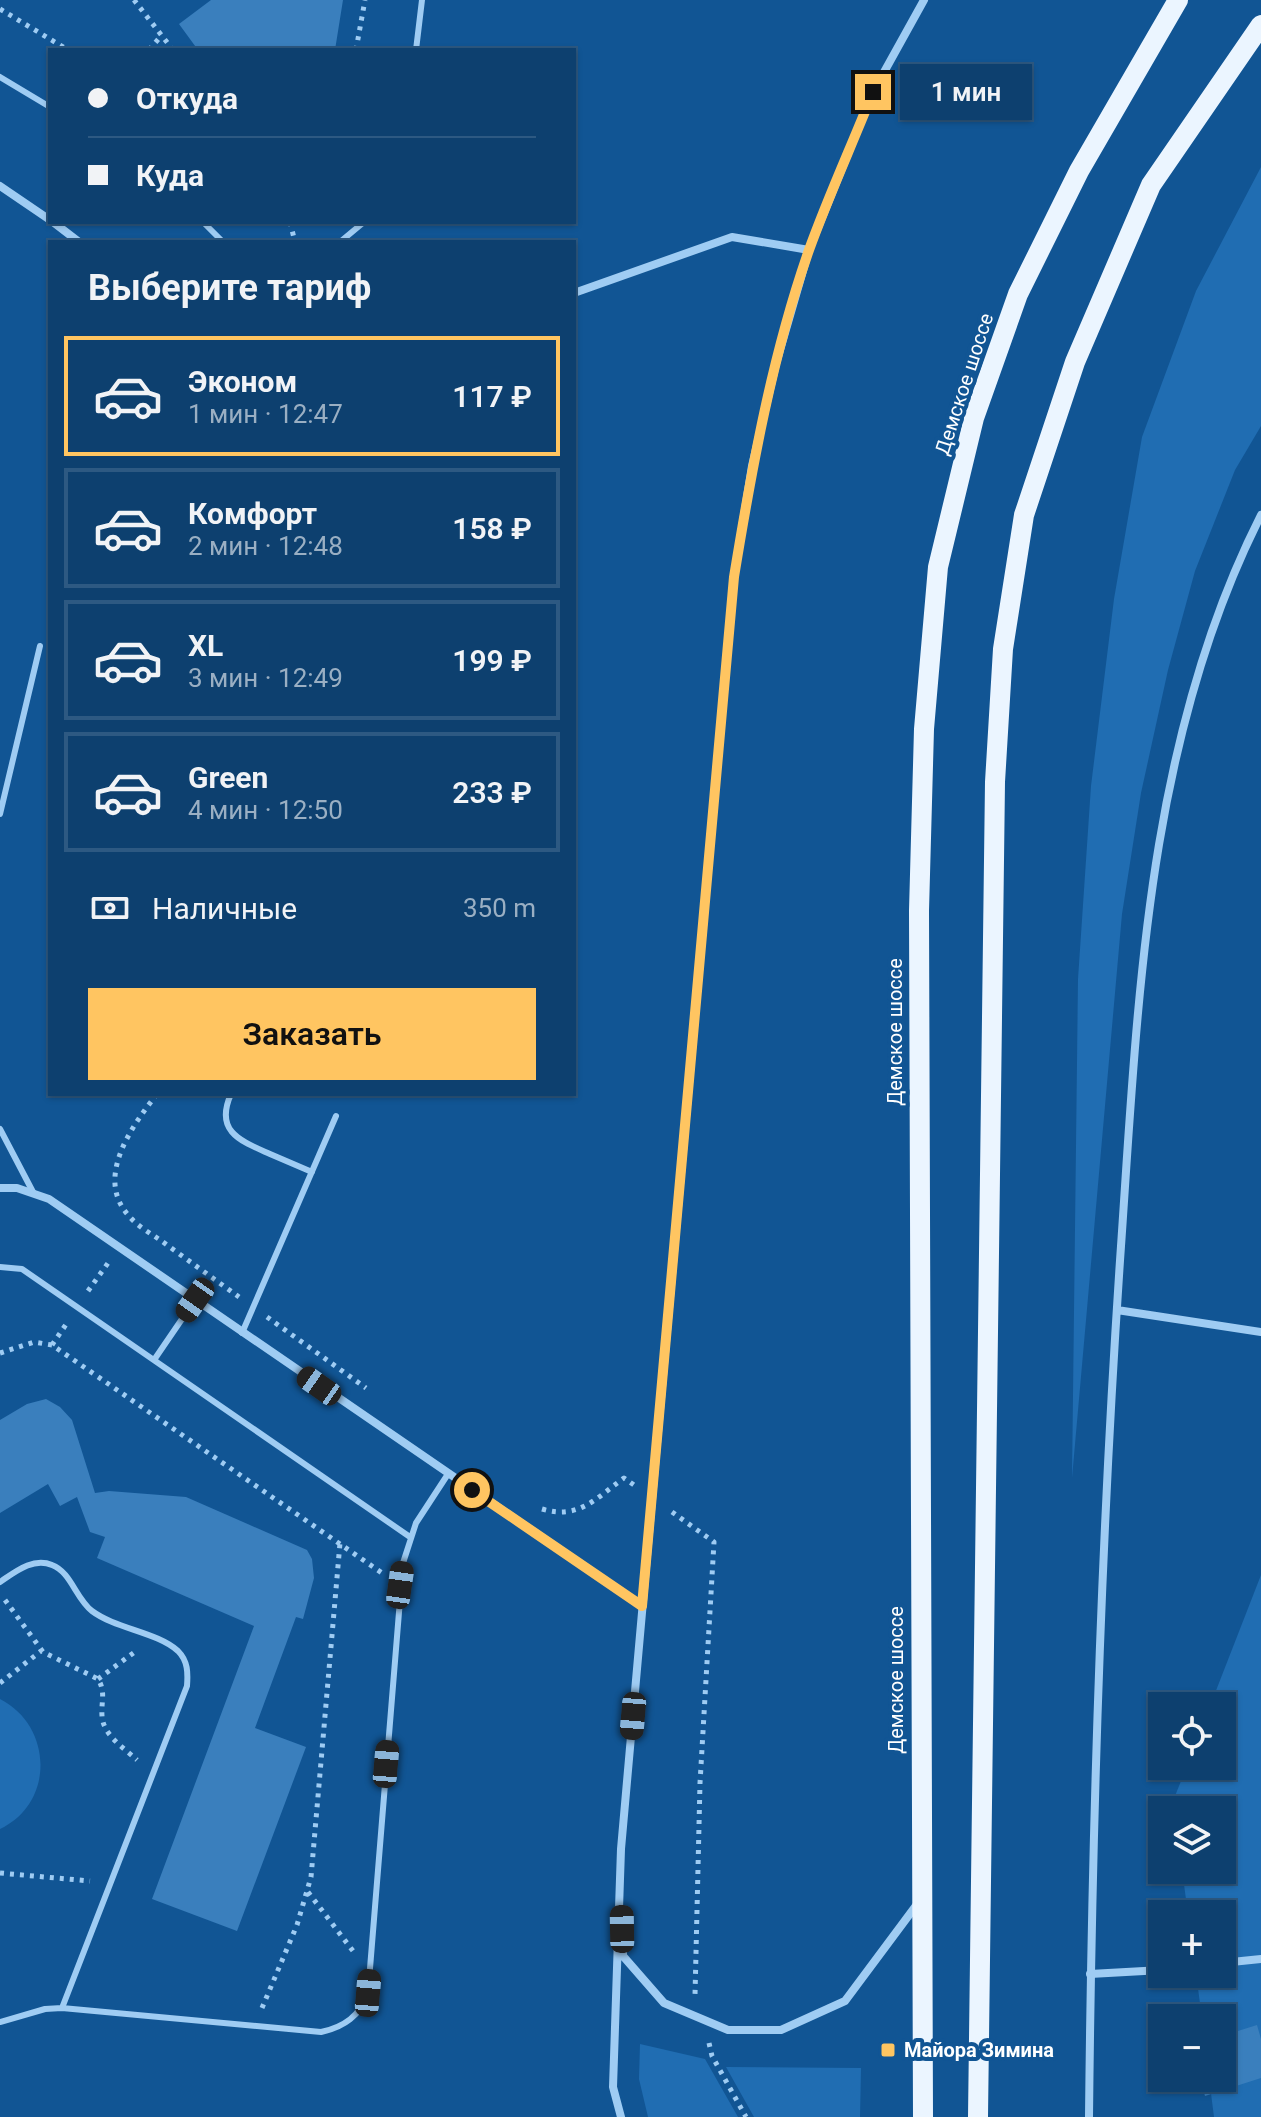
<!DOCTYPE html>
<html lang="ru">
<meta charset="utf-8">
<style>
:root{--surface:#0d406f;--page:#1b4b77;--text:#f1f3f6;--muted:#9aafc3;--line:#2d5982;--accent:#ffc561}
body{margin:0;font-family:Roboto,sans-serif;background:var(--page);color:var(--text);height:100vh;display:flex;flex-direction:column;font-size:30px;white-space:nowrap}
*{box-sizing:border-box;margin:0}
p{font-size:26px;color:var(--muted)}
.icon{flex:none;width:44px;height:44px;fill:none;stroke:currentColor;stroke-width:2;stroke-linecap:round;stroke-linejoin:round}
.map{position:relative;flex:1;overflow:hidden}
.side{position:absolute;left:48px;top:240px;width:528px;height:856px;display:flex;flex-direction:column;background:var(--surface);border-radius:0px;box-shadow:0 2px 6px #0004,0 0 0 2px var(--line)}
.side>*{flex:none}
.hud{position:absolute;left:48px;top:48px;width:528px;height:176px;border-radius:0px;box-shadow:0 2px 6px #0004,0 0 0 2px var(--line);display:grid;align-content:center;height:176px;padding:0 40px;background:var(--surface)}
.controls{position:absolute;left:1148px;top:1692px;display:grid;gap:16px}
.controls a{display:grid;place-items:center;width:88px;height:88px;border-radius:0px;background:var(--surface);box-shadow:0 2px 6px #0004,0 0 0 2px var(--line);font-size:40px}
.end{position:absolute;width:36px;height:36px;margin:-18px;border:10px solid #ffc561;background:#111;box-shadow:0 0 0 4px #111}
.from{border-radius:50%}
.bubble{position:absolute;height:56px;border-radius:0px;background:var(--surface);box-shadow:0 2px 6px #0004,0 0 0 2px var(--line);font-size:26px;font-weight:600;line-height:56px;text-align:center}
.car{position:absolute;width:24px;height:48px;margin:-24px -12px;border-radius:10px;box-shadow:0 0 6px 2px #0007;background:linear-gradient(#222 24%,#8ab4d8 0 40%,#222 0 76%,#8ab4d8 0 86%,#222 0)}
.hud b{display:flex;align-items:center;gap:28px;height:76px;font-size:30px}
.hud b+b{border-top:2px solid var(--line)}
.hud i{width:20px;height:20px;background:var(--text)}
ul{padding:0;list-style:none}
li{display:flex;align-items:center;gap:24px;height:120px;margin:0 16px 12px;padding:0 24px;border:4px solid var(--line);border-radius:0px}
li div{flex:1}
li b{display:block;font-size:30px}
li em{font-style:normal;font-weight:600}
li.active{border-color:var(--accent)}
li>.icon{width:72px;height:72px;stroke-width:1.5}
h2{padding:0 40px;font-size:36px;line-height:96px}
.pay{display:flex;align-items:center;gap:20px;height:88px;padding:0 40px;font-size:30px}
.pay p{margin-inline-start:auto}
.primary-button{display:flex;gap:16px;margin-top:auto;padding:16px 40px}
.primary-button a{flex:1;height:92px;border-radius:0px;background:var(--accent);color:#111;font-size:32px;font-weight:600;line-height:92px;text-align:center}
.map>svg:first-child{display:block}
</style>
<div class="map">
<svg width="1261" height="2117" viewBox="0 0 1261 2117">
<rect width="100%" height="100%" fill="#115594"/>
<path fill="#206db2" d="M1261 167V426L1235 470 1195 571 1168 670 1141 793 1122 914 1072 1478 1078 979 1091 786 1114 599 1142 437 1196 291Z
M1261 1575V2117H1214L1209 2078H1222V2018H1202L1196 1974H1222V1914H1188L1182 1870H1222V1810H1175L1173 1801 1187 1766H1222V1706H1210Z
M0 1699C53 1726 55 1803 0 1829Z
M640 2044 705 2059 738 2117H648L639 2079Z
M726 2067 861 2068 860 2117H754Z"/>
<path fill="#3a7fbd" d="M211 0H343L335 50H198L179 24Z
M46 1399 60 1407 72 1420 95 1493 109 1491 186 1497 307 1550 312 1559 314 1578 303 1619 296 1617 255 1728 306 1747 237 1931 152 1899 254 1626 97 1558 105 1537 90 1532 77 1497 60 1506 48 1484 0 1513V1420L27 1404Z
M1257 2025 1261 2039V2078L1205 2096 1200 2078H1222V2036Z"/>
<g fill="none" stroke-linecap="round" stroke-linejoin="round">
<path stroke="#9fccf3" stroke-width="5" stroke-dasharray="4 6" stroke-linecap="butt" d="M134 0 173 50
M0 9 68 50
M149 50 161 36
M356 50 365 0
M290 222 295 242
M157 1094C132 1126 94 1178 129 1216 138 1227 152 1234 163 1242 189 1261 214 1279 239 1297
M88 1291 108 1263
M267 1317 366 1388
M52 1345 67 1323
M0 1353 34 1342 52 1345 382 1573
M542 1509C579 1520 596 1498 624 1478L634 1485
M672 1512 714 1542 700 1783 695 1995
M5 1600 43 1652 98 1679C106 1692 101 1701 102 1716 103 1735 124 1748 137 1760
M98 1679 136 1651
M0 1683 41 1651
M0 1873 90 1881
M308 1892 353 1951
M262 2008 297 1925 311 1877 340 1543
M709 2043 712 2056 746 2117"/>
<path stroke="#9fccf3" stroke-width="6" d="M416 50 422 0
M0 77 50 107
M203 222 223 242
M340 242 364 222
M0 814 40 646
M231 1094C214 1132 241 1141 270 1154 284 1160 298 1166 312 1172
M0 1129 33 1192
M0 1267 22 1269 410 1537
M242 1333 336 1116
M154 1360 195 1300
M0 1582C15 1572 33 1557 52 1565 71 1572 76 1599 92 1611 116 1629 157 1632 178 1651 188 1661 188 1673 187 1686L62 2008
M0 2022 45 2009 62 2008 321 2032C344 2027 360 2016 368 1993L403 1563 416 1523 448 1474"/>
<path stroke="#9fccf3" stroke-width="8" d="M0 186 50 220
M53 222 79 242
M574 293 732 237 809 250
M0 1188H17L49 1199 642 1606
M1117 1310 1261 1332
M623 1947V1956L664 2003 728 2030H781L845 2001 918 1903
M1222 1963 1261 1959
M1090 1974 1162 1970
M621 2117 613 2087 621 1849 734 577 752 466 776 364 809 250 873 92 924 0
M1089 2117C1092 1826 1101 1536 1121 1246 1138 999 1147 740 1261 515"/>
<path stroke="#ebf5ff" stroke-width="20" d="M923 2117 919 911 924 729 938 567 974 418 1018 294 1079 171 1178 0
M978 2117 995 782 1003 649 1024 515 1075 362 1151 185 1261 25"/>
</g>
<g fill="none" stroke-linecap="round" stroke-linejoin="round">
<path stroke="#ffc561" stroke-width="10" d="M472 1490 642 1606 734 577C752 467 772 356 809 250 828 197 852 145 873 92"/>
</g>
<rect fill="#ffc561" stroke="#115594" stroke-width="3" x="880" y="2042" width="16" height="16" rx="4"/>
<g text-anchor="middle" stroke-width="8" stroke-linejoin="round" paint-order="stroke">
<g font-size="20" fill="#fff" stroke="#115594">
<text transform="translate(964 384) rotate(-72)" y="7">Демское шоссе</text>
<text transform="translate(895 1032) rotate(-90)" y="7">Демское шоссе</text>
<text transform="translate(896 1680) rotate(-90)" y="7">Демское шоссе</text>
</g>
<g font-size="20" font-weight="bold" fill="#fff" stroke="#115594" text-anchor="start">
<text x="904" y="2057">Майора Зимина</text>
</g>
</g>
</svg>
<div class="controls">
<a><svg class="icon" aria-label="locate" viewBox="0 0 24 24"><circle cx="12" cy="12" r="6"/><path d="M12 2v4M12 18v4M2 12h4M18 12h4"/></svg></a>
<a><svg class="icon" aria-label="layers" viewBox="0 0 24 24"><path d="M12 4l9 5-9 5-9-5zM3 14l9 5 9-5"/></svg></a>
<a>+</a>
<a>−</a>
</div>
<i class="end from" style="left:472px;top:1490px"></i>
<i class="end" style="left:873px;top:92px"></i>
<div class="bubble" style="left:900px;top:64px;width:132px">1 мин</div>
<i class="car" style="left:195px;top:1300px;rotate:215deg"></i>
<i class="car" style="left:319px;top:1386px;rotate:305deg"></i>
<i class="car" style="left:400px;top:1585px;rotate:8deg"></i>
<i class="car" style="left:633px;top:1716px;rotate:185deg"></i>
<i class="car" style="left:386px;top:1764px;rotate:5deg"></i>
<i class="car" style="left:622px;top:1929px;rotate:359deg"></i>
<i class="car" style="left:368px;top:1993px;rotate:5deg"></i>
<div class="hud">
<b><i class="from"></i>Откуда</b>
<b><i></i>Куда</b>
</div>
<section class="side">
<h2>Выберите тариф</h2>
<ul>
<li class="active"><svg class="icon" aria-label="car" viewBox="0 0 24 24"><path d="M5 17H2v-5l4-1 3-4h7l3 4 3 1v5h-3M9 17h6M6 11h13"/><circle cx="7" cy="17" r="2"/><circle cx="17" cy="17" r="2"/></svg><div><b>Эконом</b><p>1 мин · 12:47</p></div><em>117 ₽</em></li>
<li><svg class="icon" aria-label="car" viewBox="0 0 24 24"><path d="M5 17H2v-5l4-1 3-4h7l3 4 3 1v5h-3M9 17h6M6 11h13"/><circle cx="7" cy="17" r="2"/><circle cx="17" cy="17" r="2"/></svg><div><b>Комфорт</b><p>2 мин · 12:48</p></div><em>158 ₽</em></li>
<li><svg class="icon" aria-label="car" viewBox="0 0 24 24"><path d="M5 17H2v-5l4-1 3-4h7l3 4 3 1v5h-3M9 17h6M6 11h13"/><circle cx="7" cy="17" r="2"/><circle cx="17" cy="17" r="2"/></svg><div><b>XL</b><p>3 мин · 12:49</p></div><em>199 ₽</em></li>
<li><svg class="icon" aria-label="car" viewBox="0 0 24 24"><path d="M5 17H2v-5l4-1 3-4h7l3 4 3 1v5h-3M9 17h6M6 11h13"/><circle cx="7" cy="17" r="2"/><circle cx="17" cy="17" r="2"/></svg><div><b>Green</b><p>4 мин · 12:50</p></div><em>233 ₽</em></li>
</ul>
<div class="pay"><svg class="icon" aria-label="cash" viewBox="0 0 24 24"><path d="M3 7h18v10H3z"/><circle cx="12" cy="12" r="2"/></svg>Наличные<p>350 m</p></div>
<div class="primary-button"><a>Заказать</a></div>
</section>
</div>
